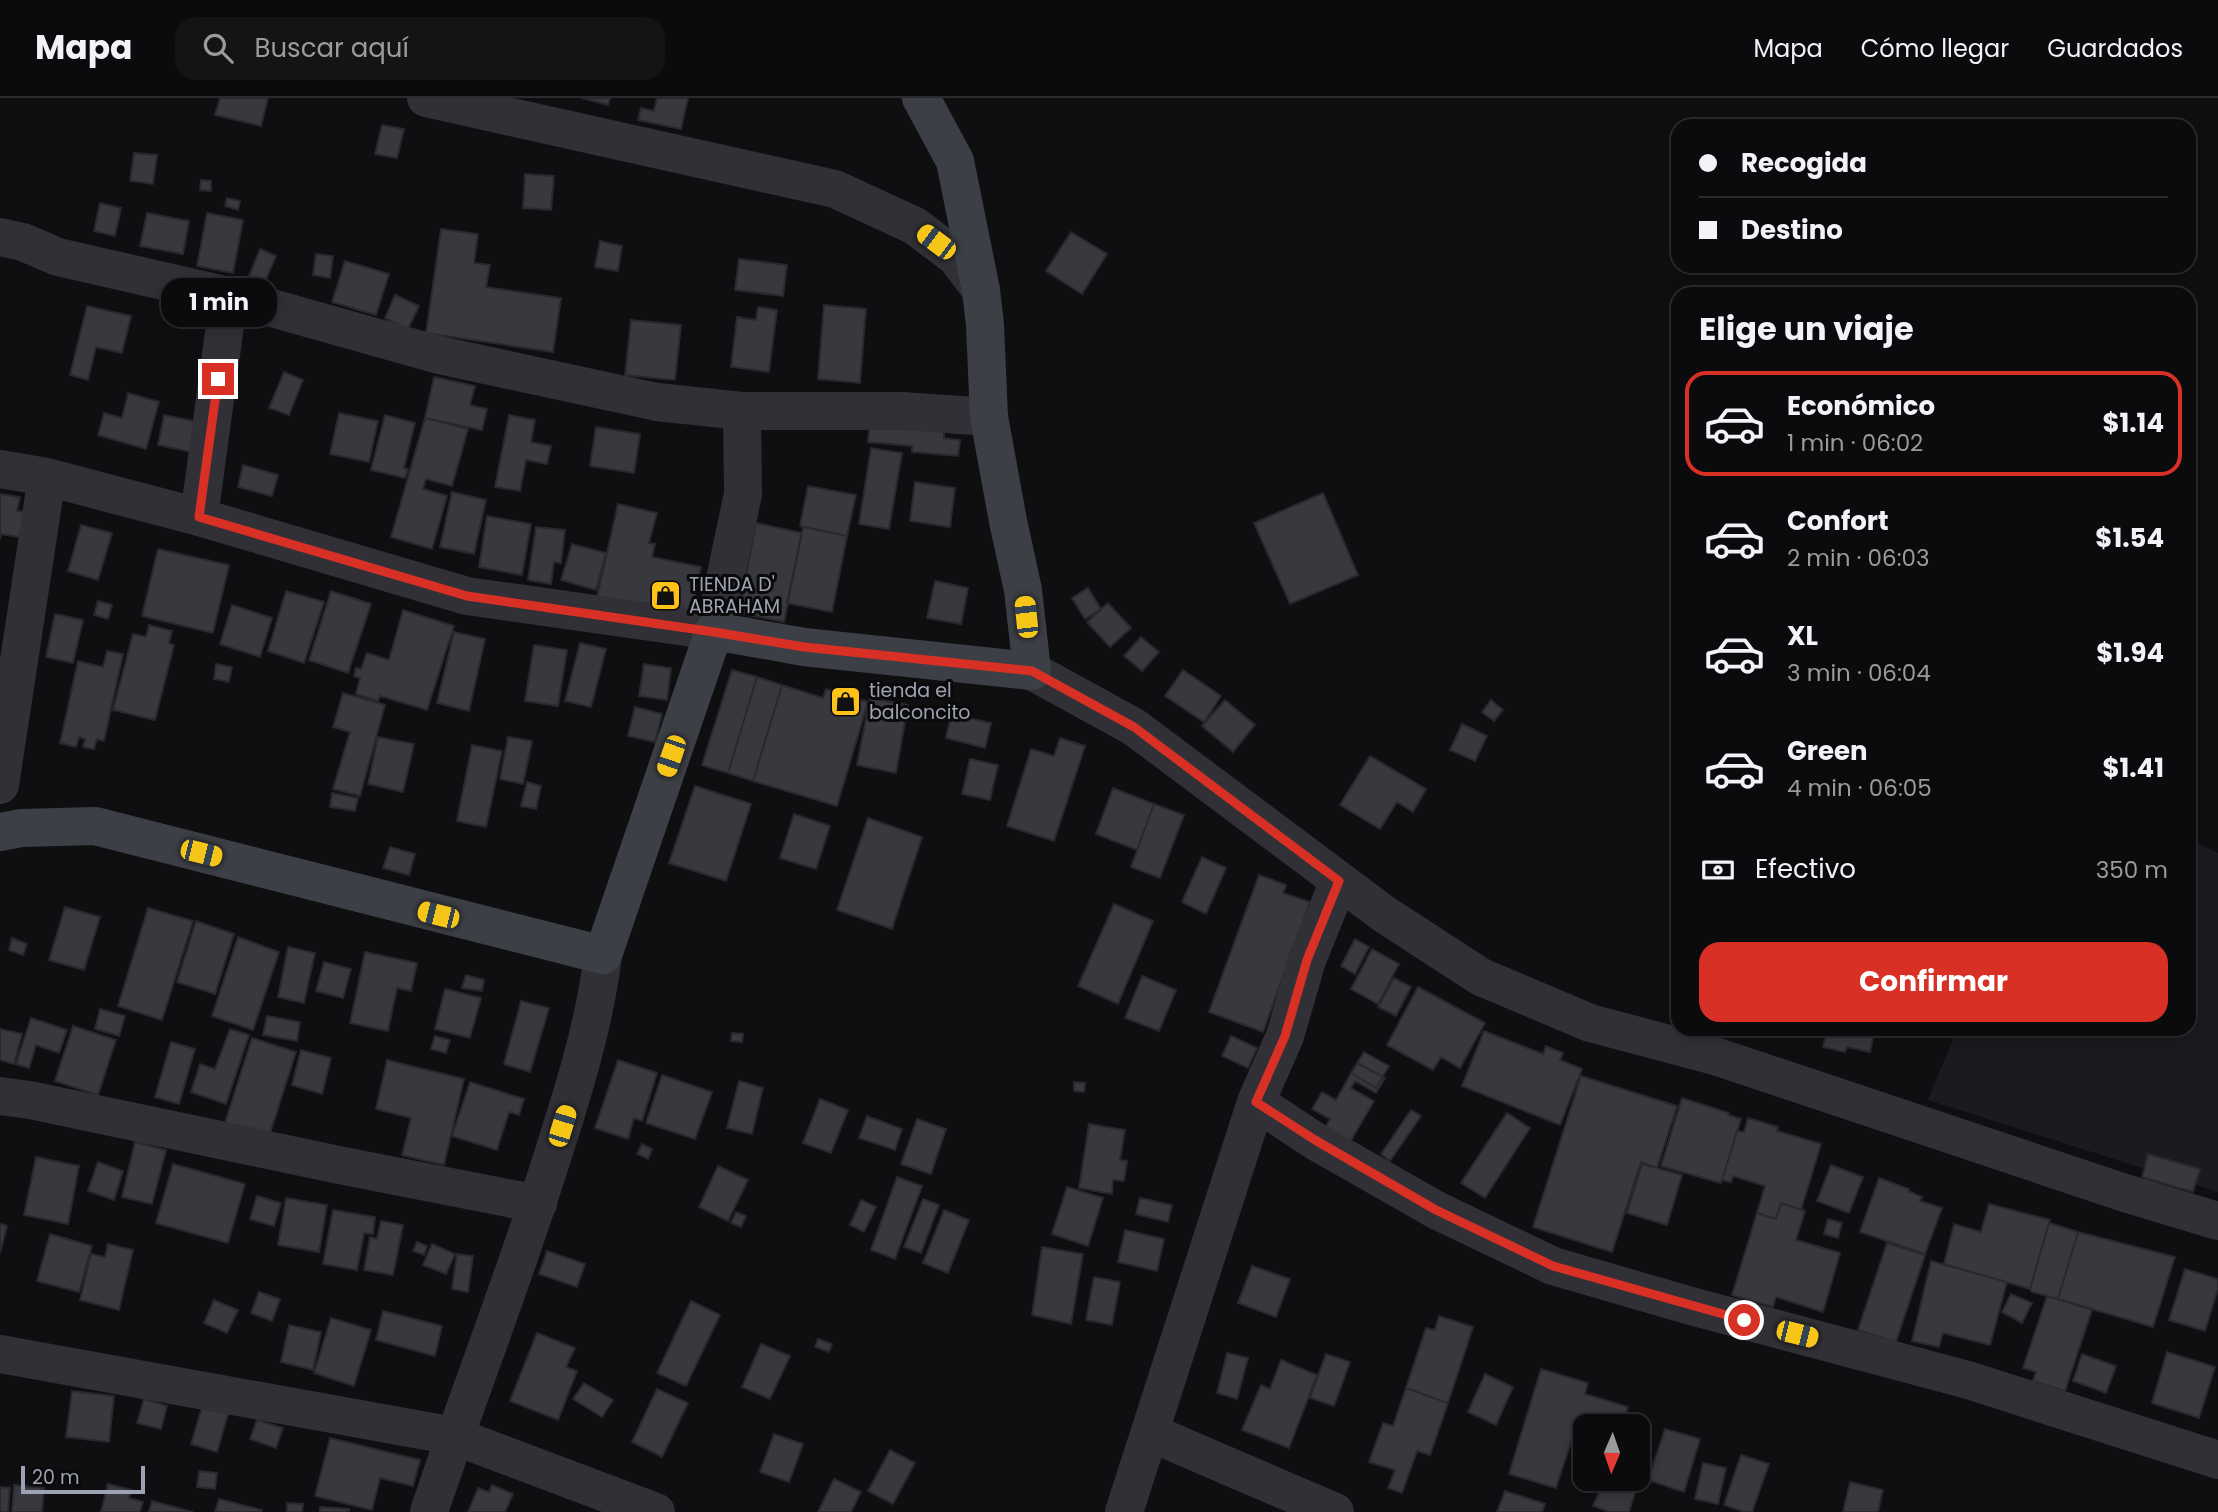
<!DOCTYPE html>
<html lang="es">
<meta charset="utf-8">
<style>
:root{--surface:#0b0b0d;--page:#141416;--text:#f1f3f6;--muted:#9a9b9d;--line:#2b2b2e;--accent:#d93025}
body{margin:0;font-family:Poppins,sans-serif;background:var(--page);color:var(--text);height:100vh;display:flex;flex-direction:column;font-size:26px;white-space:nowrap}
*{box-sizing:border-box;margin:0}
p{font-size:23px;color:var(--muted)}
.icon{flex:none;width:38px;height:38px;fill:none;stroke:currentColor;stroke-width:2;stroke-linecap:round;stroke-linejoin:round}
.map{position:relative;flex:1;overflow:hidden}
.side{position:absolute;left:1671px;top:189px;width:525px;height:749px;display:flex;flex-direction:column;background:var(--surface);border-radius:21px;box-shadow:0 4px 18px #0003,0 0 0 2px var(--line)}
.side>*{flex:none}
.top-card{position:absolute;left:1671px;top:21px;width:525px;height:154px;border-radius:21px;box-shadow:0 4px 18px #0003,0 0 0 2px var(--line);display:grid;align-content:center;height:154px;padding:0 28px;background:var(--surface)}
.needle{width:46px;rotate:182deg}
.tools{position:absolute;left:1573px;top:1316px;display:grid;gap:14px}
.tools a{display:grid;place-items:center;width:77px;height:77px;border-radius:14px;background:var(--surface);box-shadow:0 4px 18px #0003,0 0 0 2px var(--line);font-size:35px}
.scale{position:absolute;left:21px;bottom:18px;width:124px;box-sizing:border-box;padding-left:7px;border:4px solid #9ea3b3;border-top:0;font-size:19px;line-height:24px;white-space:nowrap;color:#9ea3b3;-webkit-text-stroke:5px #0a0a0b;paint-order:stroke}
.end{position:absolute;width:32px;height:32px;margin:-16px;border:9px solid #d93025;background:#fff;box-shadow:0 0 0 4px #fff}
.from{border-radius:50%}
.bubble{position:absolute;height:49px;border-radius:21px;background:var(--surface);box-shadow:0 4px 18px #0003,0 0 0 2px var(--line);font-size:23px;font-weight:700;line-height:49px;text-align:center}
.car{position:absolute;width:21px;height:42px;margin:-21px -10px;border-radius:9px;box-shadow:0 0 5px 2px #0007;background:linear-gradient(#f5c518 24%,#345 0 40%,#f5c518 0 76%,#345 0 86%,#f5c518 0)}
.top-card b{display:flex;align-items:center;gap:24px;height:66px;font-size:26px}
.top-card b+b{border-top:2px solid var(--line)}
.top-card i{width:18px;height:18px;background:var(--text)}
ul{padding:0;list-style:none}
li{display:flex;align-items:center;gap:21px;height:105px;margin:0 14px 10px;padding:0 14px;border:4px solid transparent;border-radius:21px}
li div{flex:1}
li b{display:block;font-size:26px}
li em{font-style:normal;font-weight:700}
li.selected{border-color:var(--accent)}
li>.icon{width:63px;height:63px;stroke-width:1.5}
h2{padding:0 28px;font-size:32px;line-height:84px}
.pay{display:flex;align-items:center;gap:18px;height:77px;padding:0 28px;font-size:26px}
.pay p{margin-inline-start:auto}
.button{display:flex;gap:14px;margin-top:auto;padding:14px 28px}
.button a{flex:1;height:80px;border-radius:21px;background:var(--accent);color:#fff;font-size:28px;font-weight:700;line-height:80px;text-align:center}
header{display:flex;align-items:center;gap:42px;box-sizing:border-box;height:98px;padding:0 35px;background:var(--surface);border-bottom:2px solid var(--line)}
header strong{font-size:33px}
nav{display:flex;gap:38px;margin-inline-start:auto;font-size:24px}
.search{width:490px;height:63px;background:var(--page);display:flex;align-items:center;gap:18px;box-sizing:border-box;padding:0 24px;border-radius:21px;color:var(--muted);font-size:26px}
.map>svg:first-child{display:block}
</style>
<header>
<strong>Mapa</strong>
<div class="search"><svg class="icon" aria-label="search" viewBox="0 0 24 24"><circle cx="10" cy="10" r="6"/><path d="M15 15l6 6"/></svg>Buscar aquí</div>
<nav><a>Mapa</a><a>Cómo llegar</a><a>Guardados</a></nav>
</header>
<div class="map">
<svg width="2218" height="1414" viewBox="0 0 2218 1414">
<rect width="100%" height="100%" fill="#0f0f11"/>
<path fill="#1a1b1e" d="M2189 741 2218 755V1094L1928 1002 1957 931H2189Z"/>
<path fill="#38393f" stroke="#29292d" stroke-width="2" d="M220 0H268L261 28 215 17Z
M582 0H610L608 7Z
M657 0H688L681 31 638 22 641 10 654 13Z
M382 27 404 31 397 60 375 56Z
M134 55 157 57 153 86 130 83Z
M525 76 554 78 551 112 523 110Z
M201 82 211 83V93L200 92Z
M227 100 240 103 238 112 225 108Z
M100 105 121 110 115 138 94 133Z
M147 115 189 123 183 156 140 148Z
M207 115 243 122 233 175 197 168Z
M441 131 478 136 474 165 490 167 486 189 561 200 553 254 426 235Z
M1071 134 1107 156 1082 196 1046 173Z
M600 143 622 148 618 173 595 169Z
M260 151 276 158 265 184 249 178Z
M316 156 333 158 330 180 313 177Z
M739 161 787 167 783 198 735 192Z
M345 163 389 176 376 217 332 204Z
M395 197 419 208 408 231 385 220Z
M824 207 866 211 860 285 818 281Z
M87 208 131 218 122 255 96 249 88 282 70 277Z
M758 209 777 212 769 274 731 269 737 219 756 222Z
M631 222 681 227 675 282 625 277Z
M284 274 303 282 289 317 269 310Z
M434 279 475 288 470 307 487 311 482 332 425 320Z
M128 295 159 304 146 351 98 337 104 315 122 320Z
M339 315 378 323 369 364 330 356Z
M164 317 198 324 192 354 158 347Z
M385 317 415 325 404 370 408 371 405 380 371 372Z
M509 317 535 322 531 344 551 348 547 366 526 362 520 393 495 389Z
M425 320 468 331 452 388 426 381 423 391 447 398 432 451 391 439Z
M870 323 944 329V340L960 342 958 358 912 354V348L868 344Z
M596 329 640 336 634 375 590 368Z
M871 350 902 355 889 431 859 426Z
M243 367 278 377 272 398 238 389Z
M915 384 955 390 950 429 910 423Z
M808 388 856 397 847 438 800 428Z
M452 394 486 402 474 456 440 449Z
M1323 395 1358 477 1290 506 1254 425Z
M0 396 20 399 17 413 25 414 20 439 1 436 0 441Z
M618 406 657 415 649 445 655 446 652 459 701 469 690 520 597 499Z
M487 418 531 426 522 477 479 469Z
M756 425 802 435 784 524 739 515Z
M81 427 112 435 98 482 68 473Z
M536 429 565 432 561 465 554 464 551 486 528 482Z
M803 429 847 438 832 514 787 505Z
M572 446 606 455 596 492 561 482Z
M158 451 229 467 213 535 142 518Z
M935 483 968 490 961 526 927 520Z
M1088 490 1101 511 1085 521 1072 500Z
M286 493 324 504 304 565 268 553Z
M331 493 371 506 348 575 309 562Z
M98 503 112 507 108 521 94 517Z
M1108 505 1131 530 1110 549 1087 524Z
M232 507 272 520 260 559 220 546Z
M403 512 454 528 427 612 380 598 378 603 356 596 360 580 354 578 356 570 361 571 367 555 389 562Z
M55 516 83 522 73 565 46 559Z
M149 527 172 533 169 545 174 547 155 622 113 612 133 536 146 539Z
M454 534 485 541 469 613 437 605Z
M1141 539 1159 554 1142 573 1124 558Z
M580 545 606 551 591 609 565 603Z
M534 547 567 552 558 608 525 603Z
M107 553 123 556 104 643 97 641 94 651 83 649 85 641 79 639 76 649 60 645 78 563 103 569Z
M216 566 232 569 229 584 214 581Z
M644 566 671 570 667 602 639 598Z
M732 572 757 579 728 675 702 667Z
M1183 572 1221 598 1204 624 1165 598Z
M757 579 782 587 753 683 728 675Z
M782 587 823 600 826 591 868 604 837 708 753 683Z
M343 595 385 607 360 698 333 691 350 634 333 629Z
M870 600 908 607 896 675 857 667Z
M1225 602 1255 627 1233 654 1202 628Z
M1491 602 1503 612 1494 623 1482 614Z
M635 609 662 616 655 644 628 638Z
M951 616 991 625 985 650 946 640Z
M1462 626 1487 638 1475 663 1450 652Z
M378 639 414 646 403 694 368 686Z
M508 639 532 643 523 686 500 681Z
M1060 640 1085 648 1054 743 1007 728 1031 651 1054 658Z
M472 647 502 653 486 729 457 723Z
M1370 658 1426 691 1413 714 1397 704 1380 731 1340 707Z
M970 661 998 667 990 702 962 696Z
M527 684 541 688 536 711 521 708Z
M695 688 751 706 726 783 669 765Z
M1113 690 1154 706 1137 752 1096 736Z
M332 695 358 700 355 713 330 709Z
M1154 706 1184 717 1160 780 1131 769Z
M794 716 830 728 816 771 780 760Z
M868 720 922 739 892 831 837 812Z
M390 749 415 756 409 777 383 770Z
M1202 759 1226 770 1206 816 1182 804Z
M1259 777 1286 787 1283 795 1310 804 1263 934 1209 914Z
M1114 806 1153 823 1118 906 1078 888Z
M65 809 100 819 84 872 49 862Z
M148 810 193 823 162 922 118 908Z
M196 823 234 836 215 896 177 884Z
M238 839 279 854 253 932 212 918Z
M12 840 27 846 23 857 9 852Z
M1355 841 1369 849 1355 876 1341 868Z
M288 849 315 855 304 905 278 899Z
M1372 851 1399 866 1378 906 1351 891Z
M365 854 417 865 411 893 397 890 388 933 350 925Z
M324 864 351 871 343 900 316 893Z
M1678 874V899L1670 895Z
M466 877 484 882 482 893 462 890Z
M1142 878 1176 892 1159 933 1125 920Z
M1394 880 1411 889 1396 918 1378 909Z
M1418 889 1485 925 1460 970 1441 959 1433 972 1387 947Z
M445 891 481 900 470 940 435 931Z
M521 903 549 910 530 974 504 966Z
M100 911 125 918 119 938 95 931Z
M267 918 300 924 297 943 263 937Z
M31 920 67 932 59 955 36 947 29 970 16 966Z
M73 928 116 942 98 997 55 983Z
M0 931 22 936 14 966 0 962Z
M230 931 249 937 226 1006 191 994 200 966 215 971Z
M1827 931H1875L1870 954 1847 949 1845 954 1823 949Z
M1484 933 1543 956 1546 948 1563 955 1560 962 1582 971 1560 1027 1462 988Z
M732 935 743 936 742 944 731 943Z
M435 938 450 942 446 955 431 951Z
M1231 938 1257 950 1248 970 1222 958Z
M252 940 296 954 267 1045 223 1031Z
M171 944 195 951 179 1006 155 999Z
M301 952 331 960 322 996 292 987Z
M1364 954 1389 968 1376 990 1351 975Z
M387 962 464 981 444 1067 402 1057 411 1020 376 1011Z
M618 962 657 975 642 1023 634 1020 628 1041 595 1030Z
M1357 965 1385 980 1376 995 1355 983 1351 990 1374 1003 1349 1046 1324 1032 1330 1021 1312 1011 1322 994 1336 1002Z
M662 977 712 994 695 1041 646 1025Z
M1581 978 1677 1008 1657 1070 1641 1064 1612 1154 1533 1129Z
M739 983 763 990 752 1036 727 1030Z
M470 984 524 1001 519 1017 509 1014 497 1052 452 1038Z
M1074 984 1085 985 1084 994 1074 993Z
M1682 1000 1729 1015 1728 1017 1741 1021 1721 1085 1661 1068Z
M820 1001 848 1012 831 1055 803 1045Z
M1411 1012 1421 1018 1390 1063 1381 1056Z
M1507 1015 1530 1030 1485 1100 1461 1085Z
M867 1018 902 1031 895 1052 859 1040Z
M1748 1020 1778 1029 1777 1033 1821 1046 1801 1112 1781 1105 1776 1121 1757 1115 1765 1088 1733 1078 1731 1084 1722 1082 1737 1033 1744 1034Z
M917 1021 946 1031 931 1076 901 1066Z
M1089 1026 1125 1032 1120 1062 1127 1063 1124 1083 1113 1082 1112 1096 1079 1090Z
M135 1044 166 1052 152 1106 122 1099Z
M642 1046 652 1051 648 1061 637 1056Z
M2148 1056 2200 1071 2193 1094 2142 1079Z
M36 1059 79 1068 68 1126 24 1117Z
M98 1064 123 1073 114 1102 88 1093Z
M173 1066 245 1086 228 1145 156 1125Z
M1642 1066 1682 1077 1667 1127 1627 1115Z
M1831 1067 1863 1079 1849 1115 1817 1103Z
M718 1068 748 1082 728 1123 699 1109Z
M897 1079 922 1088 895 1161 871 1152Z
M1879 1080 1909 1091 1908 1093 1922 1099 1920 1103 1942 1110 1925 1156 1860 1134Z
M1067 1089 1103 1100 1088 1148 1052 1136Z
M257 1098 281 1105 274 1128 250 1121Z
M286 1100 327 1107 319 1154 278 1147Z
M1140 1100 1172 1107 1168 1124 1136 1116Z
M923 1101 939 1107 921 1155 904 1149Z
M861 1102 876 1109 864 1134 850 1127Z
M1781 1105 1805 1113 1796 1142 1840 1155 1823 1214 1776 1199 1773 1209 1732 1197 1757 1115 1776 1121Z
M1989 1106 2050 1122 2030 1191 1944 1166 1954 1126 1981 1134Z
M333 1112 375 1119 373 1136 364 1135 357 1172 323 1166Z
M944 1112 969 1122 948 1175 923 1165Z
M736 1114 746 1118 741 1129 731 1125Z
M1828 1121 1842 1125 1838 1140 1824 1136Z
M381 1123 403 1127 393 1177 364 1172 370 1139 377 1141Z
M2049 1125 2078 1134 2058 1201 2032 1194 2030 1191Z
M0 1126 7 1128 0 1155Z
M1125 1132 1164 1141 1157 1173 1118 1164Z
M2078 1134 2175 1159 2153 1229 2058 1201Z
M50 1136 92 1148 79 1194 37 1183Z
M417 1144 427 1148 424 1157 413 1153Z
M1887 1145 1925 1157 1896 1244 1858 1232Z
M108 1146 133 1152 119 1212 80 1202 91 1156 105 1159Z
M432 1146 455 1156 446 1176 423 1167Z
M1042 1149 1083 1156 1071 1226 1032 1217Z
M547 1153 585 1166 577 1189 539 1176Z
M457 1156 473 1158 468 1194 452 1191Z
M1931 1163 2007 1184 1990 1247 1943 1235 1939 1249 1912 1243Z
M1252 1168 1290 1181 1276 1219 1238 1205Z
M2185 1171 2218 1181V1191L2205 1233 2169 1222Z
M1094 1179 1120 1184 1112 1227 1086 1222Z
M259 1194 280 1201 272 1223 251 1215Z
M2011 1196 2032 1205 2022 1225 2002 1214Z
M2047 1198 2092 1212 2065 1293 2033 1283 2036 1274 2023 1270Z
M214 1202 238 1212 227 1235 204 1225Z
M691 1203 720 1217 686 1288 657 1275Z
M383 1213 442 1228 435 1258 376 1242Z
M1439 1218 1473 1229 1448 1305 1406 1290 1426 1230 1435 1232Z
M331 1220 371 1232 354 1288 314 1275Z
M289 1227 321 1234 313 1272 281 1264Z
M537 1235 575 1250 566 1269 577 1273 558 1322 510 1303Z
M818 1241 832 1246 829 1254 815 1249Z
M761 1246 790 1258 770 1301 742 1289Z
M2167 1254 2215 1269 2199 1320 2152 1305Z
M1227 1255 1248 1260 1237 1301 1217 1295Z
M1326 1256 1350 1264 1334 1308 1310 1300Z
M2082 1256 2116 1268 2106 1295 2073 1283Z
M1281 1262 1317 1277 1289 1350 1242 1332 1261 1287 1270 1291Z
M1541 1271 1588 1285 1585 1296 1628 1309 1622 1328H1586V1345L1572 1341 1556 1390 1509 1376Z
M1485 1276 1513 1289 1496 1327 1468 1314Z
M584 1285 613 1302 602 1319 573 1301Z
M1406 1290 1448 1305 1430 1357 1417 1353 1402 1395 1388 1390 1395 1372 1369 1364 1383 1325 1393 1328Z
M657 1291 688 1305 662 1359 632 1344Z
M72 1293 114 1298 109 1344 66 1339Z
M144 1301 167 1308 161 1331 137 1325Z
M203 1306 229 1313 217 1354 191 1346Z
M257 1322 283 1330 276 1350 250 1341Z
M1665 1331 1700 1341 1684 1394 1648 1382Z
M774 1336 803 1346 789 1384 760 1374Z
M330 1340 420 1362 413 1388 380 1380 372 1412 315 1398Z
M890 1352 915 1365 893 1406 868 1393Z
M1741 1357 1769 1366 1752 1414H1744L1724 1407Z
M1703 1365 1726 1370 1718 1406 1695 1401Z
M1638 1371 1642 1372 1629 1414H1609L1593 1408 1605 1381H1638Z
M199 1373 217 1375 215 1391 197 1389Z
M834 1381 861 1394 851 1414H818Z
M1850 1384 1883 1392 1878 1414H1843Z
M108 1386 132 1392 129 1400 143 1404 140 1414H101Z
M14 1387 44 1390 42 1414H12Z
M492 1387 513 1396 505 1414H468L478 1390 489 1394Z
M0 1389 10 1390 8 1414H0Z
M1505 1393 1545 1406 1542 1414H1497Z
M219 1401 262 1412 261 1414H215Z
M152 1403 193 1414H149Z
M287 1405 303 1406 302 1414H287Z
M320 1409 349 1411V1414H320Z"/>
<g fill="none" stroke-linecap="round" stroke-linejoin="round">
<path stroke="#303036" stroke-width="38" d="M426 0 835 91 915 128 956 159 981 192
M0 139 23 144 58 159 229 198 439 257 657 304 742 313H902L989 319
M0 371 47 379 199 419 467 498 714 533 743 396 742 313
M199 419 229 198
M1032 573 1134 629 1384 816 1481 879 1590 925 1718 959 2125 1095 2218 1123
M0 687 47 379
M1339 783 1307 862 1285 938 1256 1004 1315 1043 1436 1112 1553 1168 1691 1208 1968 1282 2218 1362
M0 998 30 1002 339 1067 538 1106
M0 1256 454 1338 656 1414
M1151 1335 1335 1414
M429 1414C470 1291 518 1171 556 1047 576 985 595 922 603 857
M1124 1414 1256 1004"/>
<path stroke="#3d3f46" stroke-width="38" d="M0 734 21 730 95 728 603 857 714 533 804 549 1032 573 1023 492 1008 423 989 319 985 227 981 192 955 63 921 0"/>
</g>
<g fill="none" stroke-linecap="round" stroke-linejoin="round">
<path stroke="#d93025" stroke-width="9" d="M218 281 199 419 467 498 714 534 804 549 1032 573 1134 629 1339 783 1307 862 1285 938 1256 1004 1315 1042 1436 1112 1553 1168 1744 1222"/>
</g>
<defs>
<symbol id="shop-square" viewBox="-11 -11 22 22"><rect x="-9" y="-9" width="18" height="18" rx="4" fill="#ffc218" stroke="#0a0a0b"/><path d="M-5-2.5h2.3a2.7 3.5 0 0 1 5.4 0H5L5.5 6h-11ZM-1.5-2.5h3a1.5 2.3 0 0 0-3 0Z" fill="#111"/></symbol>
</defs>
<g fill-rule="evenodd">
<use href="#shop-square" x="648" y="480" width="35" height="35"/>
<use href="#shop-square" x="828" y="586" width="35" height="35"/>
</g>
<g text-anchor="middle" stroke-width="6" stroke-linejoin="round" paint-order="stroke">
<g font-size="19" fill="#9ea3b3" stroke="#0a0a0b" text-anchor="start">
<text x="689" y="493">TIENDA D'<tspan x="689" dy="22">ABRAHAM</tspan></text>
<text x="869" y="599">tienda el<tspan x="869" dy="22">balconcito</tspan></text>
</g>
</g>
</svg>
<div class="tools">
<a><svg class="needle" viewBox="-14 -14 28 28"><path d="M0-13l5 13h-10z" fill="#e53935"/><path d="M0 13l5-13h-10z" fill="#9a9b9d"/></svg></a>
</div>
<div class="scale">20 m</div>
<i class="end from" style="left:1744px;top:1222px"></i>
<i class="end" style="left:218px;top:281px"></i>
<div class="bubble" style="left:161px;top:180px;width:116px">1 min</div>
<i class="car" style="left:936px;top:144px;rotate:307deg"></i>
<i class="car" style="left:1026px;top:519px;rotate:354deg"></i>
<i class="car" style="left:671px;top:658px;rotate:199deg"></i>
<i class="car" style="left:201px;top:755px;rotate:104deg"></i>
<i class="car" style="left:438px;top:817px;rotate:284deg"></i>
<i class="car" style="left:562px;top:1028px;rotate:17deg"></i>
<i class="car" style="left:1797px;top:1236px;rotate:104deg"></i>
<div class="top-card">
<b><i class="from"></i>Recogida</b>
<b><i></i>Destino</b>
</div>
<section class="side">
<h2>Elige un viaje</h2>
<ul>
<li class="selected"><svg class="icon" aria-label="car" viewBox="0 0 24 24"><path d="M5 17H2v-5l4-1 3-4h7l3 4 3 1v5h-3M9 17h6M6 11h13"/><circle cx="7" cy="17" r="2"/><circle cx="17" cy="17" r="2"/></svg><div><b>Económico</b><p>1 min · 06:02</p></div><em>$1.14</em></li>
<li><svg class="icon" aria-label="car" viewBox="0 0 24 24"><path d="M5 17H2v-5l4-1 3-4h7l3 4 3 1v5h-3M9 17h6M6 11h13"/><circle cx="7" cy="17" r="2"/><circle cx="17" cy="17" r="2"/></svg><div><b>Confort</b><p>2 min · 06:03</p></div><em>$1.54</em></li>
<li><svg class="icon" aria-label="car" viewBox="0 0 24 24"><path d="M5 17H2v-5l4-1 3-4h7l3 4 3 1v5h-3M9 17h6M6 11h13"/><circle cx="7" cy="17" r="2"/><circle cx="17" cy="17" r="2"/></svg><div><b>XL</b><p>3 min · 06:04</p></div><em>$1.94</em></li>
<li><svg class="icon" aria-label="car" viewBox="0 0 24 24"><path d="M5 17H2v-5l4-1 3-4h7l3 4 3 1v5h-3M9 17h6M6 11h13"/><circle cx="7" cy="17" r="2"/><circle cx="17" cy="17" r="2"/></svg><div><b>Green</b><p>4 min · 06:05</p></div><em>$1.41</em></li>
</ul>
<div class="pay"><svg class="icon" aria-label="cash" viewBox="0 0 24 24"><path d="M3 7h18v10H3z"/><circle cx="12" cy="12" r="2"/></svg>Efectivo<p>350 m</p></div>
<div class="button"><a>Confirmar</a></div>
</section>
</div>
